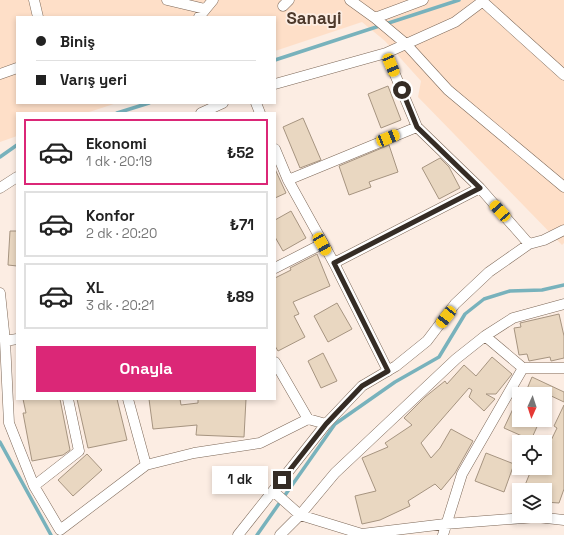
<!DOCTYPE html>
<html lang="tr">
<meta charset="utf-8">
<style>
:root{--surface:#fff;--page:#f2f2f2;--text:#222;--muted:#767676;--line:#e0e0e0;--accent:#db2777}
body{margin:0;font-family:"Space Grotesk",sans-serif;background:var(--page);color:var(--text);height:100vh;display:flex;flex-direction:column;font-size:15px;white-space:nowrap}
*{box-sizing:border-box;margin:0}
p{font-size:13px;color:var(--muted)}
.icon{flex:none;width:22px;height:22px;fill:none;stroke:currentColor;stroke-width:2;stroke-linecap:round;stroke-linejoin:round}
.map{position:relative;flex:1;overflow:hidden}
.sheet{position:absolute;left:16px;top:112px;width:260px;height:288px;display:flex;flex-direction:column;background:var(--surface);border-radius:0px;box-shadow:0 2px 6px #0003}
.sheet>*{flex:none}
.guide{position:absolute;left:16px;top:16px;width:260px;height:88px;border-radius:0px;box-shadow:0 2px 6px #0003;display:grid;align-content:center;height:88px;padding:0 20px;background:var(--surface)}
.needle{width:26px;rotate:183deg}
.controls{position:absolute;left:512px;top:387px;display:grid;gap:8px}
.controls a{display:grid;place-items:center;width:40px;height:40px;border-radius:0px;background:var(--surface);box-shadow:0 2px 6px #0003;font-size:20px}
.end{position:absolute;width:18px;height:18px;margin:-9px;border:5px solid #352c25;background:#fff;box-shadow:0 0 0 2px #fff}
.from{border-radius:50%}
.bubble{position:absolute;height:28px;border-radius:0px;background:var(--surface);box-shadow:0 2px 6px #0003;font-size:13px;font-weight:700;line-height:28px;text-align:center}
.car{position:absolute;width:12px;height:24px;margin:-12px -6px;border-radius:5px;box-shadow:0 0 3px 1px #0007;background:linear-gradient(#f5c518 24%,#345 0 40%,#f5c518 0 76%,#345 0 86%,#f5c518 0)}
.guide b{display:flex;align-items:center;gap:14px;height:38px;font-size:15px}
.guide b+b{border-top:1px solid var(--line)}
.guide i{width:10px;height:10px;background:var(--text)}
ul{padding:7px 0 0;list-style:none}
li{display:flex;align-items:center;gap:12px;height:66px;margin:0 8px 6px;padding:0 12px;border:2px solid var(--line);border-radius:0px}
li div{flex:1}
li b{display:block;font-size:15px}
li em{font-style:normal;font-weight:700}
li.on{border-color:var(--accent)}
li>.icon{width:36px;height:36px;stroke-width:1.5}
.primary-button{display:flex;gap:8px;margin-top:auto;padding:8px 20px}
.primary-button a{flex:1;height:46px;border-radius:0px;background:var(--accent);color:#fff;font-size:16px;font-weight:700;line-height:46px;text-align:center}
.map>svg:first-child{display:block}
</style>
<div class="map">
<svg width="564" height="535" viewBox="0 0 564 535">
<rect width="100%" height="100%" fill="#fcede3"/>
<path fill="#fedfc8" d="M0 0H564V243L562 245 418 97 421 81 385 41 362 22 275 51V17H17V103H117L86 113H17V136L0 142Z"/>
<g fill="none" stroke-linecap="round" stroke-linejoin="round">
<path stroke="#78b2bc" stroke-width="3.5" d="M275 60 459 0
M117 113 149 103
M0 157 17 145
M0 442 51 535
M257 535 335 424 395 382 439 357 465 314 484 299 510 291 542 290 564 285"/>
</g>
<path fill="#e9d7c1" stroke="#a69480" d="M388 86 401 120 381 128 368 94Z
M303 118 321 160 300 168 283 127Z
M389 145 398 172 369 182 371 187 349 195 339 166Z
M440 158 449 167 460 188 439 199 422 168Z
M275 169 286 193 275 198Z
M291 211 306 238 283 251 275 237V220Z
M10 231H17V266L8 265Z
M317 254 330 286 293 302 299 314 294 316 305 337 278 351 275 346V278L291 270 290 268Z
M337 303 352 329 328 342 314 316Z
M559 314 564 336V358L551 361 550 357 529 361 527 354 519 355 514 328 521 327 520 323Z
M323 353 337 381 321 388 308 361Z
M492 357 512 374 496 394H486L495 399 484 411 469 397 472 390 469 388 421 443 431 458 440 448 451 429 473 441 455 473 441 490 435 484 408 501 410 506 380 520 362 524 355 496 376 491 362 458 388 447 385 443 412 425 404 418 425 397 445 381 447 384 464 365 476 376Z
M532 377 564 392V402L547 394H528L527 389Z
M519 396V420H540L531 440 504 428Z
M23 399H60L70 450 63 455 32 461 23 413H26Z
M77 399H117L127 440 88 448Z
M149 399H180L181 405 198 403V399H246L244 437 196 435 197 425 153 429Z
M564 405V489L559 503 545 502V490H523L532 468H545V453L557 428 554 426Z
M486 453 514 464 504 492 475 481Z
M87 454 102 470 73 496 58 480Z"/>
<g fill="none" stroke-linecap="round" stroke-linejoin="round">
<defs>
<path id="minor" d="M34 0 38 17
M167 0 205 9
M350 0 375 18 423 0
M481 0 564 75
M283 6 289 0
M199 17 213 0
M375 18 406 44 448 90 564 187
M386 53 417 127 480 188 529 244
M0 74 17 68
M275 84 386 53 455 22 483 1
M256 103 260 113
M201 113 223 103
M275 149 288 180 334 263 388 371
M288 180 417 127
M0 188 17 177
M334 263 480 188
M275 268 322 244
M0 293 5 341
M485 336 513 318 564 304
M17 339 5 341 9 423 34 486 60 530 146 465 194 453 260 443 308 419 326 424
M275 362 308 419
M128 399 146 465
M34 486 79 451 68 399
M273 491 300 515 362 534 445 524 537 517 564 520
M238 535 326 424 362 386 396 366 427 341 455 304 489 272 529 244 544 240 564 230
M280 535 300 515 335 473 456 359 485 336 523 368H564
M443 535 462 474 523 368"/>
</defs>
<use href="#minor" stroke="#7d6858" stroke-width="11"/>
<use href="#minor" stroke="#fff" stroke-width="10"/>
</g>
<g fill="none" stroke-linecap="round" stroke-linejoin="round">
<path stroke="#352c25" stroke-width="5" d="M282 480 326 424 362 386 388 371 334 263 480 188 417 127 402 90"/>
</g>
<g text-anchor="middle" stroke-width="3.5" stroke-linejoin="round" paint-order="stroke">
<g font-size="17" font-weight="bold" fill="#4d392b" stroke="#fcede3">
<text x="314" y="24">Sanayi</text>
</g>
</g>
</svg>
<div class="controls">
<a><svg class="needle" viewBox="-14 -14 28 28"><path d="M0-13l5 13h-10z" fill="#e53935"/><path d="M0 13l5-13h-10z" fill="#767676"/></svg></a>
<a><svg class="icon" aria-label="locate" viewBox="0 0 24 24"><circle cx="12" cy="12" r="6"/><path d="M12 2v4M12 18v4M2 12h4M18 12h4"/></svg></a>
<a><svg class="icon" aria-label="layers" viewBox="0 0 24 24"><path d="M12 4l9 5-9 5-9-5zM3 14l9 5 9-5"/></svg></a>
</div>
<i class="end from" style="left:402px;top:90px"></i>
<i class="end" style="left:282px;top:480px"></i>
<div class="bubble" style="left:212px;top:466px;width:56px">1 dk</div>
<i class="car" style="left:391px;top:65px;rotate:157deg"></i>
<i class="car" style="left:388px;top:138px;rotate:68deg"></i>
<i class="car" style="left:500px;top:211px;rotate:318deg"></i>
<i class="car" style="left:322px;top:244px;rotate:150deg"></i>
<i class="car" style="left:446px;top:317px;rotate:218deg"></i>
<div class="guide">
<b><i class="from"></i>Biniş</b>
<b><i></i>Varış yeri</b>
</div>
<section class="sheet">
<ul>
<li class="on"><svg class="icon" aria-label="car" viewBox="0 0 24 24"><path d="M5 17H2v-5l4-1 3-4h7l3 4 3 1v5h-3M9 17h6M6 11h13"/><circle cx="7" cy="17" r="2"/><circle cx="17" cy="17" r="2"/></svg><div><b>Ekonomi</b><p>1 dk · 20:19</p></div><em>₺52</em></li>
<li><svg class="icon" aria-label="car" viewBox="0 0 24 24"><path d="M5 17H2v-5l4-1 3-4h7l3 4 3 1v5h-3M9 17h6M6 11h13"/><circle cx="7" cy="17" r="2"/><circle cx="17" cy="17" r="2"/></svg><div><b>Konfor</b><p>2 dk · 20:20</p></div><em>₺71</em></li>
<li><svg class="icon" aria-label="car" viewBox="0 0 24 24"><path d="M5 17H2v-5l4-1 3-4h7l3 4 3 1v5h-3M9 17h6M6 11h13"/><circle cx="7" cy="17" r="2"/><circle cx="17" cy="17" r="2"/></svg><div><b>XL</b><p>3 dk · 20:21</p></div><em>₺89</em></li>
</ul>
<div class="primary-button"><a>Onayla</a></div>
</section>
</div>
